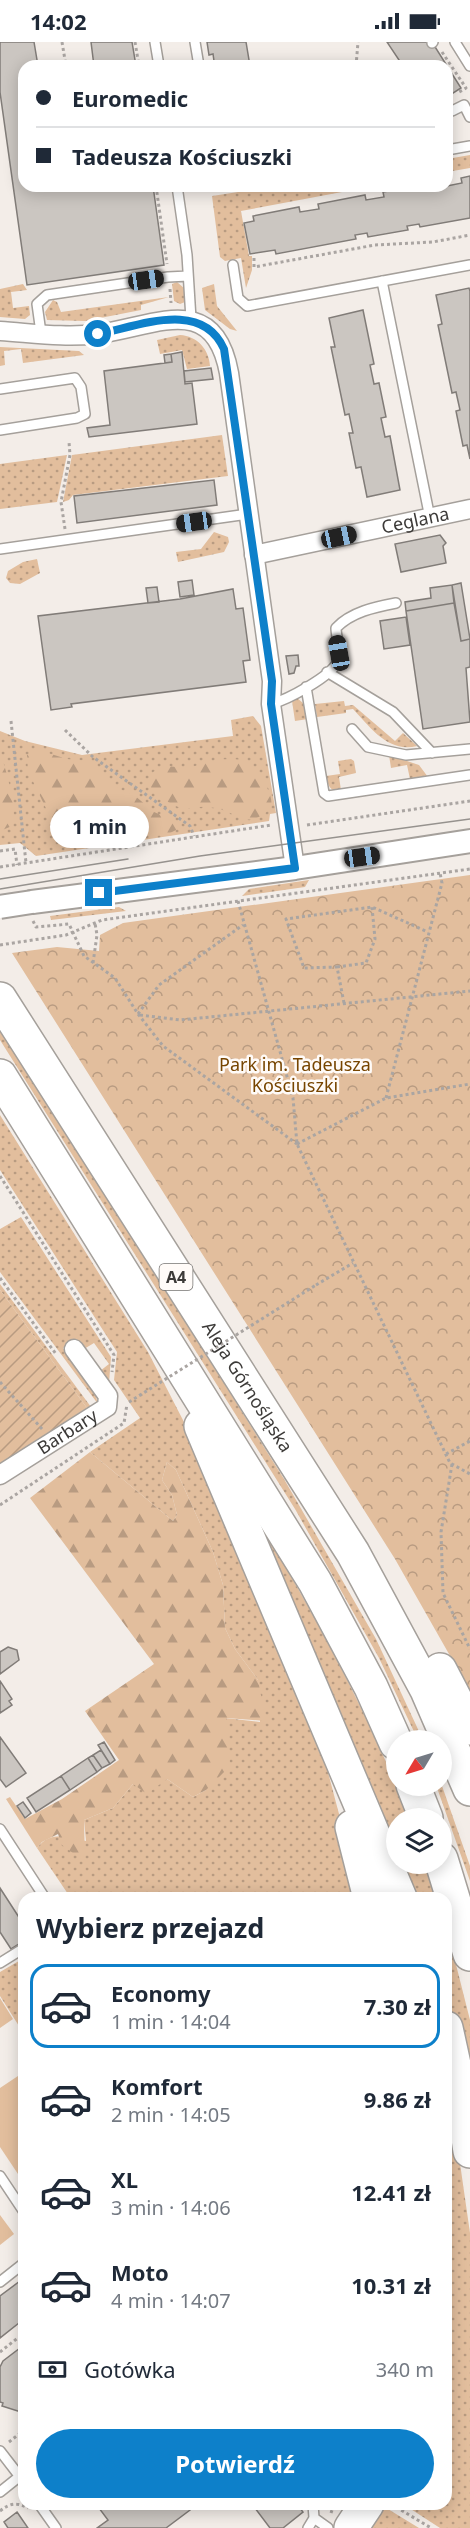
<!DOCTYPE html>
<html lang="pl">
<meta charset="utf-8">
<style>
:root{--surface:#fff;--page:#f6f6f7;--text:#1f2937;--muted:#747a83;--line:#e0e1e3;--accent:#0d80ca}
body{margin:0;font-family:"Noto Sans",sans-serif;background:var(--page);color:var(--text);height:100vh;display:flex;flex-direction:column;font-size:22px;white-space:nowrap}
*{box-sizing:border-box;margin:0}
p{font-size:20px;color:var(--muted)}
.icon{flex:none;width:33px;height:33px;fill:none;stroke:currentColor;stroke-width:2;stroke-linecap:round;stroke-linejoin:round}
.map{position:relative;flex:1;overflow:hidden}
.details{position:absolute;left:18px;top:1850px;width:434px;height:618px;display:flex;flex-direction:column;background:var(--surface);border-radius:18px;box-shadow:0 3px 15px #0003}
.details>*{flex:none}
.guide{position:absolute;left:18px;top:18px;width:435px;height:132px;border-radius:18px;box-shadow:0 3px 15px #0003;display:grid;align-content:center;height:132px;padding:0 18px;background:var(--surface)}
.needle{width:39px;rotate:232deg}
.buttons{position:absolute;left:386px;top:1688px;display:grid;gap:12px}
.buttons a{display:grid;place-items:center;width:66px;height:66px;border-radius:50%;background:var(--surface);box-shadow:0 3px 15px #0003;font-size:30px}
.end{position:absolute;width:27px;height:27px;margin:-14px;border:8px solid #0d80ca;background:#fff;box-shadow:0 0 0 3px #fff}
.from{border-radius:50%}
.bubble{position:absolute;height:42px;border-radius:21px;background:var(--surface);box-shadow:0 3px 15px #0003;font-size:20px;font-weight:700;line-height:42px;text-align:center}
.car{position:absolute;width:18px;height:36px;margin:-18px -9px;border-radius:8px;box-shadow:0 0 4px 2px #0007;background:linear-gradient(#222 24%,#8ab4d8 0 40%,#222 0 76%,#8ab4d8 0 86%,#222 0)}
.guide b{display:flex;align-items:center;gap:21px;height:57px;font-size:22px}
.guide b+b{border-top:2px solid var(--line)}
.guide i{width:15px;height:15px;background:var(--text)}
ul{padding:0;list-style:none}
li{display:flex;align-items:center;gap:18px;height:84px;margin:0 12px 9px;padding:0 6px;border:3px solid transparent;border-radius:18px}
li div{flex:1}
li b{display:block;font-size:22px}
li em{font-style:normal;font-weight:700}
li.active{border-color:var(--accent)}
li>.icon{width:54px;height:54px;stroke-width:1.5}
h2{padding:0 18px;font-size:27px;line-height:72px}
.pay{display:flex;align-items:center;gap:15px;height:66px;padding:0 18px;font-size:22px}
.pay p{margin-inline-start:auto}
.cta{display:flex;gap:12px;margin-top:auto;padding:12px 18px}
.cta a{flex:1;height:69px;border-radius:36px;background:var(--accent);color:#fff;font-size:24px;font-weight:700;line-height:69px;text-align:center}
.status{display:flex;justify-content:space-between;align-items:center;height:42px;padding:0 30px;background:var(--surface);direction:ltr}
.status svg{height:16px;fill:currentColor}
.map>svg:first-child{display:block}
</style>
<div class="status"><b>14:02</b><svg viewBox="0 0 49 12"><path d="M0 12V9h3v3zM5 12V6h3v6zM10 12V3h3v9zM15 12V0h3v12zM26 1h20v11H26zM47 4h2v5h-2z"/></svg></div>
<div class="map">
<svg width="470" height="2486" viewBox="0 0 470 2486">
<defs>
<pattern id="grass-dots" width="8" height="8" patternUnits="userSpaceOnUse" patternTransform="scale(1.5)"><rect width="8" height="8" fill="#e2be9d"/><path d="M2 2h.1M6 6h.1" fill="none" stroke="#b89b81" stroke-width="1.8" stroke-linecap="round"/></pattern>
<pattern id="forest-firs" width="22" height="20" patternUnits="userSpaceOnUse" patternTransform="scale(1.5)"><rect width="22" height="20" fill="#e2be9d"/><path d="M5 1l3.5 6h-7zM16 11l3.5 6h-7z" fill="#b89b81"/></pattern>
<pattern id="park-crowns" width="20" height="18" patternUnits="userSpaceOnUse" patternTransform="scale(1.5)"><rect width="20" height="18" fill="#e2be9d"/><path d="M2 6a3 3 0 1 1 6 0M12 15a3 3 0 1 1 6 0" fill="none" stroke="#b89b81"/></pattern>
<pattern id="garden-furrows" width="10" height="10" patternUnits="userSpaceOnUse" patternTransform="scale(1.5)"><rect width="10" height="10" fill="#e2be9d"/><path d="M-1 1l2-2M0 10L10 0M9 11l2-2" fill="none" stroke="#b89b81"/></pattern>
</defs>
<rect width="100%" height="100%" fill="#f3ede8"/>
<path fill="url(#grass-dots)" d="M470 113V126L447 130V117Z
M276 144H374L241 169 249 214H252V228L246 246 241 216 225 219 220 215 212 154Z
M177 240 185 247V260L180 262 174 259 172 242Z
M23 242 27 248 11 250 13 266 29 264 30 273 25 277 0 275V247Z
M214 242 217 264 237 289 230 287 205 268 202 246Z
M169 255 141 263V268L85 279 47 278 45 270 53 258 57 260 61 270Z
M180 293C197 294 209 307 210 324L187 327 182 308 160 312 157 298Z
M0 305 79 309 84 313 23 321 21 307 4 309 5 323 0 324Z
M222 393 228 434 73 453 69 458 63 460 72 413Z
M67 413 57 460 0 467V422Z
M214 490 228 495 229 500 224 510 178 520 176 510 201 507Z
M37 517 40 531 20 542 10 541 6 536 8 529 23 520Z
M297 656 303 661 308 677 295 679 292 659Z
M344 659 345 664 353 663 395 699 403 691 417 704C388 711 371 686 353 667L346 668V671L317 675 315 662Z
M253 674 261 684 276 771 270 772 269 779 36 814 20 801 0 803V689L25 699 82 713 233 694 231 678Z
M389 713 419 723 428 735 410 737 407 723 391 726Z
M351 717 354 719 356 731 339 735 341 748C330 751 328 743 326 734L340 732 338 719Z
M309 838 305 845 242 854 249 847Z
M119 865 126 869 51 878 50 874Z
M0 984 284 1437 376 1597 423 1698H418L379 1616 295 1467 0 998Z
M0 1073 148 1310 203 1417 325 1719 361 1855H70L37 1806C51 1788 68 1795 86 1799L84 1778 113 1766 133 1742 167 1737 193 1755 206 1748 225 1676 260 1680 258 1638 235 1607 225 1586 223 1543 213 1510 176 1428 167 1420 162 1438 172 1453 177 1473 173 1479 90 1410 140 1376 114 1338 117 1310 0 1128Z
M21 1175 111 1315 109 1341 100 1329 109 1322 94 1301 84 1307 76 1297 63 1306 95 1351 98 1362 0 1230V1187Z
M0 1242 94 1369 53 1392 51 1389 87 1366 0 1248Z
M247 1461C311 1564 365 1665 410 1776H396V1821H426L437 1855H410Z
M441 1741 470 1824V1839L436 1743Z
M446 1883 470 1978V2052L446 1952Z
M24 1916V1992L0 1954V1930Z
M446 2024 470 2191V2486H440L403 2462H446Z
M380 2462H384L383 2464 419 2486H363Z"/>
<path fill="url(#forest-firs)" d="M35 707 67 717 88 719 119 747 134 753 154 770 173 778 178 787 168 792 129 795 90 804 71 802 55 785 28 729 27 713Z
M0 710C6 728 18 767 12 784L0 789Z
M220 717C227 718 237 716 244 719 257 725 275 752 271 766 245 790 239 770 215 766 192 761 189 774 165 758 157 754 152 749 149 741L153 730 165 724 188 726Z
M90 1410 173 1479 177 1473 172 1453 162 1438 167 1420 176 1428 213 1510 223 1543 225 1586 235 1607 258 1638 266 1679 226 1676 230 1724 206 1748 193 1755 167 1737 147 1752 133 1742 113 1766 84 1778 85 1820 62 1803 58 1792 42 1800 37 1806 6 1757 10 1755 25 1777 62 1757 119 1718 85 1669 154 1622 30 1456Z"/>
<path fill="url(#park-crowns)" d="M470 833V1649L395 1517 12 911 57 905 99 909 100 893 123 881Z"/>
<path fill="url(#garden-furrows)" d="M0 1248 87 1366 0 1422Z"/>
<path fill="#e2be9d" d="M0 1956 13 1977 0 1986Z
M24 2030V2141L0 2105V2046Z
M0 2173 14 2192 0 2203Z"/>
<path fill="#cbc6c1" stroke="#817c78" stroke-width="1.5" d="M0 0H34L38 24H24V144H153L164 223 27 243 0 50Z
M91 0H132L136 24H94Z
M207 0H246L250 24H211L210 19H214L213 12 209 13Z
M387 0H432L461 46 447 55V24H403Z
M470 134V176L420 185 419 182 407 184 408 188 368 195 367 191 355 193 356 197 276 212 275 208 250 212 244 181 254 179 253 174 299 165 300 170 319 167 318 162 365 153 366 158 384 155 383 150 415 144H447L462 141 461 136Z
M469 246 470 249V417L467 403 463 404 456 369 460 368 456 350 452 351 438 283 442 282 436 253Z
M363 268 374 322 370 323 374 342 379 341 386 375 381 376 385 395 390 394 400 448 367 455 361 425 356 426 349 391H353L349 372 345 373 331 305H335L329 276Z
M182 310 185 342 192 341 197 382 89 395 87 386 110 383 104 329 172 320 171 312Z
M171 312 172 320 165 321 164 313Z
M211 326 213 337 185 340 184 329Z
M214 438 217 463 77 481 74 454Z
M440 493 446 501 443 504 446 521 401 530 395 502Z
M192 538 194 553 180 555 178 540Z
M461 541 470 597 461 599 452 543Z
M452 543 454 561 406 569 405 560 431 556 430 546Z
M157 545 159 560 148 561 146 546Z
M233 547 236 567 243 566 250 618 243 619 246 640 71 662 72 665 51 668 38 574 180 557Z
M454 561 461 599 470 597V625L466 626 470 680 423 687 406 569Z
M406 575 410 603 384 607 380 579Z
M298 613 299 624H296L294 631 289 632 286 614Z
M8 1605 17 1608 19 1618 0 1632V1610Z
M0 1639 12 1657 9 1659 12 1663 0 1671Z
M0 1695 26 1731 6 1745 0 1737Z
M104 1700 115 1718 110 1722 98 1703Z
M101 1708 110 1722 102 1726 93 1713Z
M93 1713 102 1726 97 1730 88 1716Z
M88 1716 97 1730 70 1748 61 1734Z
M61 1734 70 1748 36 1770 27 1756Z
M23 1760 31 1771 25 1776 17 1764Z
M0 1846 24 1883V1899L11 1907 0 1890Z
M24 2236V2277L0 2296V2254Z
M20 2306 24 2307V2371L2 2364 3 2361 0 2360V2325L3 2319Z
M96 2462H117L122 2467 129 2462H198L166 2486H97L108 2478Z
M252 2462H297L303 2470 283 2486H270Z
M17 2470 28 2486H8L4 2480Z"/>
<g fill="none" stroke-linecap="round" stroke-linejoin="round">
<defs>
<path id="service" d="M155 0 159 24
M195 0 199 24
M455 0 470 24
M432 1 433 0
M452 69 464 63 470 75
M447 108 470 104
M177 144 187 213 191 277
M233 223 238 256 247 264 470 223
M382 239 430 476
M41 291 37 262 47 253 168 235 188 234
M0 347 75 336 81 345 85 372 77 376 0 388
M0 507 248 472
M327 630 393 670 432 711
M306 645 324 751 328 754 470 733
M271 662C287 658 332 634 338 619 342 609 336 596 336 586 351 570 375 565 396 561
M352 687 368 705 406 713 470 707
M0 1787 45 1856
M0 1921 24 1906
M0 2134 24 2170
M0 2240 24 2221
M0 2409 24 2440
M0 2450 20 2434
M39 2462 56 2486
M314 2476 328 2486
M308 2486 314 2476 313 2462"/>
<g id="minor">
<path d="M0 289C32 291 65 296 97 292 154 285 214 248 229 331L272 639 271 662 295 826"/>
<path id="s1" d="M254 513 470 467"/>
<path id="s2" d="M0 1433 107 1365 108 1354 74 1307"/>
</g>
<path id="tertiary" d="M32 860 295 826 470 799"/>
<g id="motorway">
<path id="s3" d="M0 957 353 1511 427 1648 470 1747"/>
<path d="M0 1034 315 1540 371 1645 396 1701"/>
<path d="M201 1384 400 1856"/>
<path d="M440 1628 470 1686"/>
<path d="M413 1743 426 1776"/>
<path d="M352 1785 370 1856"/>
<path d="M441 1817 470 1912"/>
<path d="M446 1986 462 2059 470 2109"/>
<path d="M351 2486 367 2462"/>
</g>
</defs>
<use href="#service" stroke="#a5a09b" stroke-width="12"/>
<use href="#minor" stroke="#a5a09b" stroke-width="21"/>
<use href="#tertiary" stroke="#a5a09b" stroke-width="26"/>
<use href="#motorway" stroke="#a5a09b" stroke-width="36"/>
<path stroke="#aaa5a2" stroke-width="3" stroke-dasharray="3 3" stroke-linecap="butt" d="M62 0 66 24
M135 0 139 24
M442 10 466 46 459 50
M356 24 358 0
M156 144 167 222
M254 216V225L375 203 433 200 470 193
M170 247 171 261
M65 487 61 460 70 413 69 400
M11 679 26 821
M65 688 93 715 190 784 194 794
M307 783 470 759
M0 809 15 807 17 823
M0 825 271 783
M238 859 293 1056 297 1102 450 1421 470 1432
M33 879 36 885 69 882 84 914 115 936 138 972 163 1004 297 1102
M0 903 66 893 102 878 470 827
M93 921 97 893 95 881
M337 925 366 921 375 897 372 865
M344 961 337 925 304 926 286 877 372 865 428 890
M138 972 159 943 243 883
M140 973 180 978 470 949
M386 1056 442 841 440 831
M297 1102 386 1056 470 1042
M0 1134 114 1313 112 1330
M0 1236 56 1312
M316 1243 353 1221
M0 1340 43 1388
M446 1412 470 1399
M452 1422 441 1490 443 1551 470 1607
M0 1463 124 1381 127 1362
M0 2310 24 2291
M9 2400 24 2388
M391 2462 431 2486
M0 2469C10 2461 17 2460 28 2466
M331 2471 334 2462"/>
<use href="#service" stroke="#fff" stroke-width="9"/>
<use href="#minor" stroke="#fff" stroke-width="18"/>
<use href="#tertiary" stroke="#fff" stroke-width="22"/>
<use href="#motorway" stroke="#fff" stroke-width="33"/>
<path stroke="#96928e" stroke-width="1.5" d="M0 837 128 817
M0 847 200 814 470 777"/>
<defs>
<path id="tertiary-bridge" d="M0 865 32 860"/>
</defs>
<use href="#tertiary-bridge" stroke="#a5a09b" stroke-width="26" stroke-linecap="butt"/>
<path stroke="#aaa5a2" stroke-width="3" stroke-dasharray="3 3" stroke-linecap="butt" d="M129 1360 316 1243"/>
<use href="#tertiary-bridge" stroke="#fff" stroke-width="22"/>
</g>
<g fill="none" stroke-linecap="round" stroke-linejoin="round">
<path stroke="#0d80ca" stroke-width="8" d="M98 292C139 284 202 257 224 307L272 639 271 662 295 826 99 851"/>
</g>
<g text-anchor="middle" stroke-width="5" stroke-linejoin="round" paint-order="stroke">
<rect fill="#fffbf8" stroke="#767472" stroke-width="1.5" x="159.5" y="1222" width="33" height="26" rx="4.5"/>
<g font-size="16" font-weight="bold" fill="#3c3a38">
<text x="176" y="1241">A4</text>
</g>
<g font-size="18" fill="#3c3a38" stroke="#fffbf8">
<text dy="6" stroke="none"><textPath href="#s1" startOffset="165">Ceglana</textPath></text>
<text dy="6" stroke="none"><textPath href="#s3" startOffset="460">Aleja Górnośląska</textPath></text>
<text dy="6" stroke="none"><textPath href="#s2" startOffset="80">Barbary</textPath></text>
</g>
<g font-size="18" fill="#774500" stroke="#fffbf8">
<text x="295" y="1029">Park im. Tadeusza<tspan x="295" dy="21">Kościuszki</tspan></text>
</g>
</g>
</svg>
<div class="buttons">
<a><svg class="needle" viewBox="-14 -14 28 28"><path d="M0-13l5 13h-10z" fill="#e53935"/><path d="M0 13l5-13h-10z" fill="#747a83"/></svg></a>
<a><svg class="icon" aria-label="layers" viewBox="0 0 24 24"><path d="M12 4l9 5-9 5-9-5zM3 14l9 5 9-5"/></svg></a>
</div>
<i class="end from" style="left:98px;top:292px"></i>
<i class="end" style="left:99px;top:851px"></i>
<div class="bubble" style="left:50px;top:764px;width:99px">1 min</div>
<i class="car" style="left:146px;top:238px;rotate:82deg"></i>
<i class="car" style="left:194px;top:480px;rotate:262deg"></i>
<i class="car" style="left:339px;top:495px;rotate:78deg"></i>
<i class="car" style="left:339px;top:611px;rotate:350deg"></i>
<i class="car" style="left:362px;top:815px;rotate:82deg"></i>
<div class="guide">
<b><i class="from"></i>Euromedic</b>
<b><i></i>Tadeusza Kościuszki</b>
</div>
<section class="details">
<h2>Wybierz przejazd</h2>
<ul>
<li class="active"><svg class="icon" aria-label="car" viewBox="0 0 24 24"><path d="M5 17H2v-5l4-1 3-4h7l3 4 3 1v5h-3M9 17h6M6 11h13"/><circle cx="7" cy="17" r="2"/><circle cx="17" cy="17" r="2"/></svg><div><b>Economy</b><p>1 min · 14:04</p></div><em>7.30 zł</em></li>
<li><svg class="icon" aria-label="car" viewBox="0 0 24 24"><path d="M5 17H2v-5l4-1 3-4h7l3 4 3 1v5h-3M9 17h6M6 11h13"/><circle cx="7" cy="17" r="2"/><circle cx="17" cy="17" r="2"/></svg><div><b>Komfort</b><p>2 min · 14:05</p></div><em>9.86 zł</em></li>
<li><svg class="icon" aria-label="car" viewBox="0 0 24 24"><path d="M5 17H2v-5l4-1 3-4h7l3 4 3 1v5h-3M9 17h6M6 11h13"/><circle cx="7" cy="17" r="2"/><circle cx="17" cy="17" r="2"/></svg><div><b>XL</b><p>3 min · 14:06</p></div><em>12.41 zł</em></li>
<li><svg class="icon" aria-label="car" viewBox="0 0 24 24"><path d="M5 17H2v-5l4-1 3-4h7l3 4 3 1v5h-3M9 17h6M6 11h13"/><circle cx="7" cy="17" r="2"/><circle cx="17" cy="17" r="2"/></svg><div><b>Moto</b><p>4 min · 14:07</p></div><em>10.31 zł</em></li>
</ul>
<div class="pay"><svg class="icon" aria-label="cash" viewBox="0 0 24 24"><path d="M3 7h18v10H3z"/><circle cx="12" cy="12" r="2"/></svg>Gotówka<p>340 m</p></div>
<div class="cta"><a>Potwierdź</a></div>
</section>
</div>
